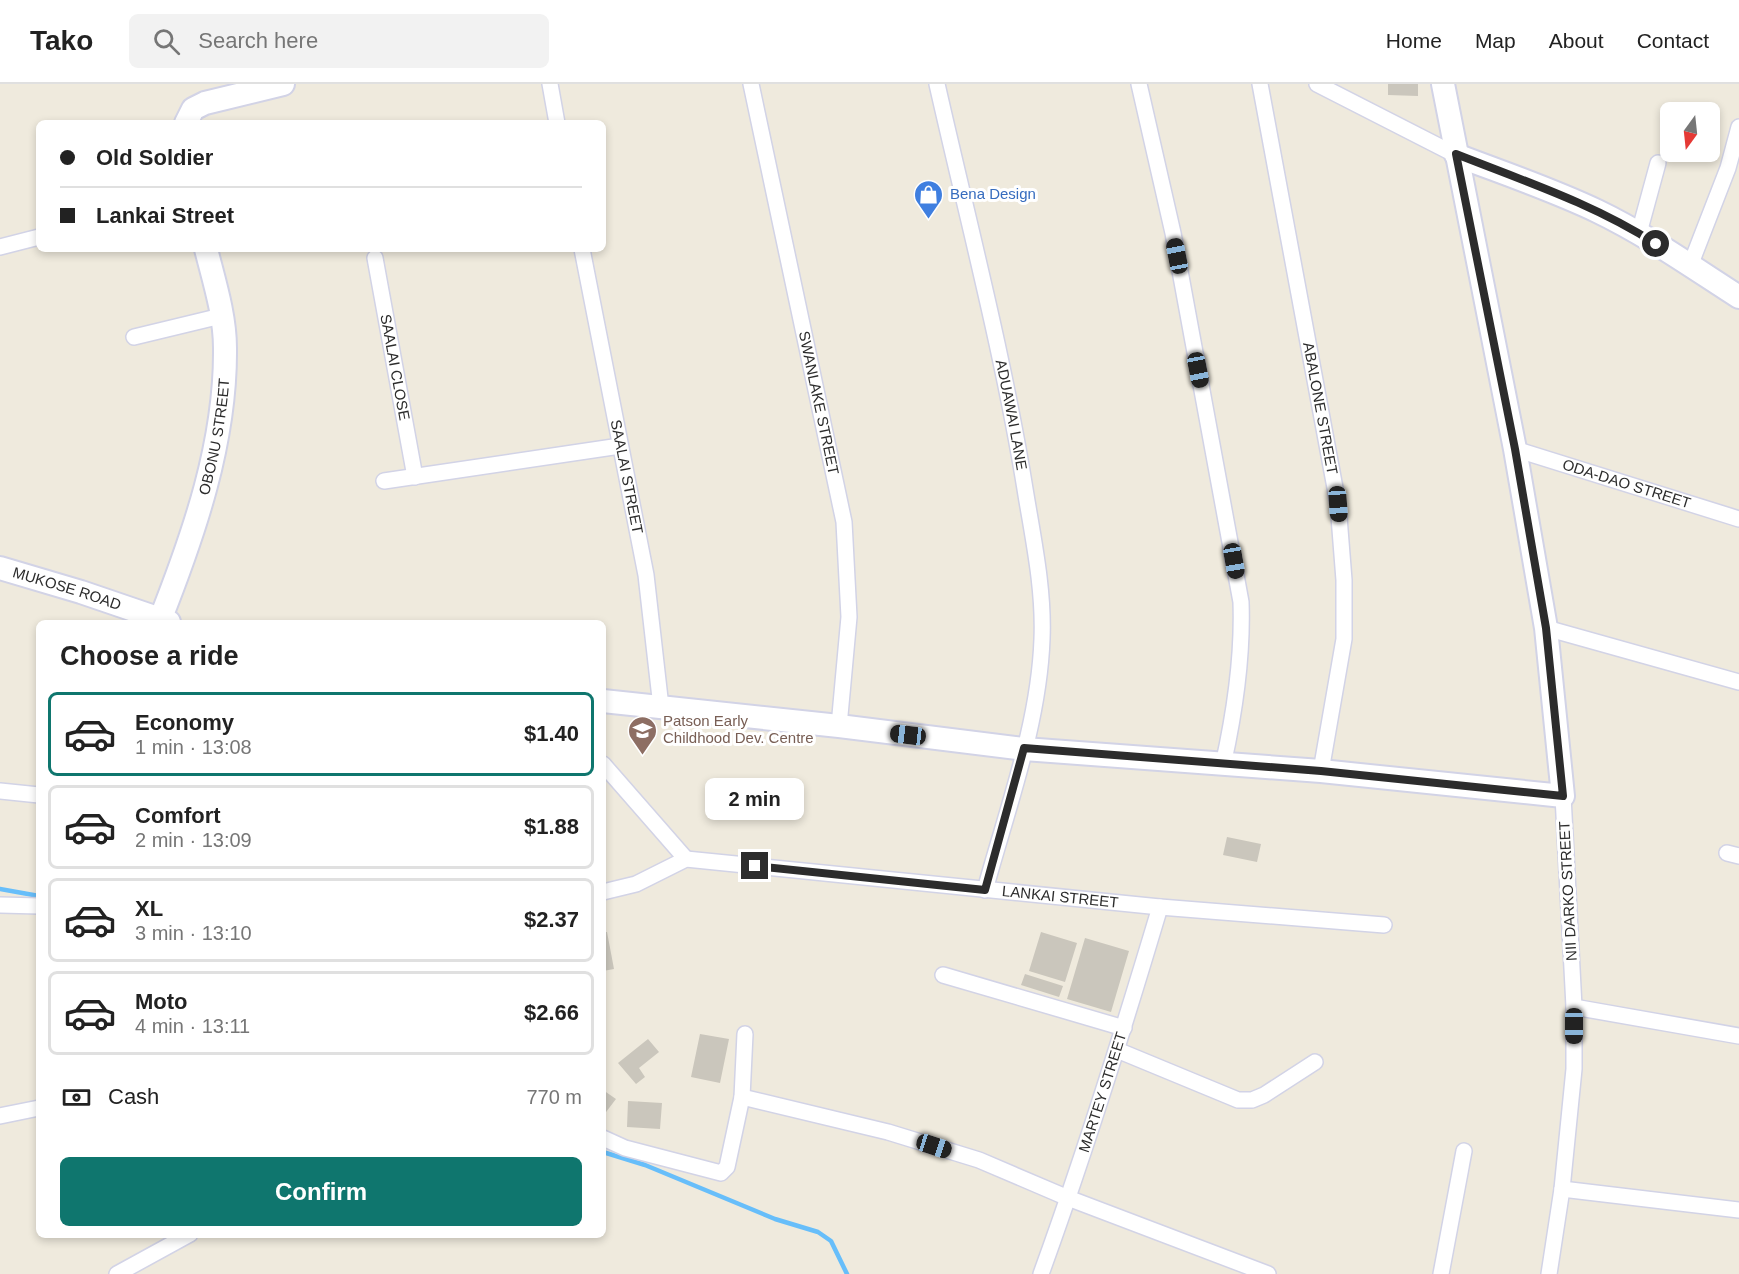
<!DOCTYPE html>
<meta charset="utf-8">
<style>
:root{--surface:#fff;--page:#f2f2f2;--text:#222;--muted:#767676;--line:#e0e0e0;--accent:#0f766e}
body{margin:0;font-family:Helvetica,sans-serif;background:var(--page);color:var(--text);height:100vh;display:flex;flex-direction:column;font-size:22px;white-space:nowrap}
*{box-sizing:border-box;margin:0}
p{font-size:20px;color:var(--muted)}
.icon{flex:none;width:33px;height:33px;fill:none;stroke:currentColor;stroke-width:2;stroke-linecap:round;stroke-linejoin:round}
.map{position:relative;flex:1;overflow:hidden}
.details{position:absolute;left:36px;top:536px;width:570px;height:618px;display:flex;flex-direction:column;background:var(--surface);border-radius:9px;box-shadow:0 3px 9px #0003}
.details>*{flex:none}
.banner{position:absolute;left:36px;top:36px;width:570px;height:132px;border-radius:9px;box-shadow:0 3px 9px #0003;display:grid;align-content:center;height:132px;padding:0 24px;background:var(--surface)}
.needle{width:39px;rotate:195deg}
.tools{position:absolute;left:1660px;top:18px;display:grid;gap:12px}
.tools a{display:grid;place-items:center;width:60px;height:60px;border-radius:9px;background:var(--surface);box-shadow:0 3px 9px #0003;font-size:30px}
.end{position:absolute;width:27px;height:27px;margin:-14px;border:8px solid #2c2c2c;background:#fff;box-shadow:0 0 0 3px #fff}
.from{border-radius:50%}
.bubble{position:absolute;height:42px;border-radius:9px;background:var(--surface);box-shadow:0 3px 9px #0003;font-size:20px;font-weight:800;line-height:42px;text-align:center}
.car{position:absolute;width:18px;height:36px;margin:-18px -9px;border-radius:8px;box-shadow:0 0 4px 2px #0007;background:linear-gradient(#222 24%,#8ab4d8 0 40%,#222 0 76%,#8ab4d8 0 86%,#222 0)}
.banner b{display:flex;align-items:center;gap:21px;height:57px;font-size:22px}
.banner b+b{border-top:2px solid var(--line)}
.banner i{width:15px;height:15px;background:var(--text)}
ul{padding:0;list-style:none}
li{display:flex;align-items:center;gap:18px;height:84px;margin:0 12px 9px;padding:0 12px;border:3px solid var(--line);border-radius:9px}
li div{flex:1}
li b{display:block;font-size:22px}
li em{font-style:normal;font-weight:800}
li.active{border-color:var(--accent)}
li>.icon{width:54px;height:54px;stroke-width:1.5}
h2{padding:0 24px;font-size:27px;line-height:72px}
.pay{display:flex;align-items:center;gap:15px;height:66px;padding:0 24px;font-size:22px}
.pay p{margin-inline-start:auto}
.primary-button{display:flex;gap:12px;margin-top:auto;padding:12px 24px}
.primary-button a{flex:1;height:69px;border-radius:9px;background:var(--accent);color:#fff;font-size:24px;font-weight:800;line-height:69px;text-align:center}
header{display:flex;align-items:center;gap:36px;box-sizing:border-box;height:84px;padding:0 30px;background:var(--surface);border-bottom:2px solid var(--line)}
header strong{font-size:28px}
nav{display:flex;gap:33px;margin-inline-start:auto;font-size:21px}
.search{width:420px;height:54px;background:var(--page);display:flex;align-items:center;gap:15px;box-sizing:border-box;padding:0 21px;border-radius:9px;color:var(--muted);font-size:22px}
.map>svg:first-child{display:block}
</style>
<header>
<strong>Tako</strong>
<div class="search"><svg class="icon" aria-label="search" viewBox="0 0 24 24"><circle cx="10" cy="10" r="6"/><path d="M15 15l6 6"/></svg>Search here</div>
<nav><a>Home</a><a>Map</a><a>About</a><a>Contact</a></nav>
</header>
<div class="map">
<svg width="1739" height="1190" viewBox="0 0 1739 1190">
<rect width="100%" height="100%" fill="#efeadd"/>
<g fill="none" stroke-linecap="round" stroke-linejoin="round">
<path stroke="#67befa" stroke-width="4.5" d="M0 805 39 812
M603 1068 645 1081 775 1135 818 1148 831 1157 847 1190"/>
</g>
<path fill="#cac6bc" d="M1388 0H1418V12L1388 11Z
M1227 753 1261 760 1257 778 1223 771Z
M603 848H607L614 885 603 887Z
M1041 848 1077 859 1065 898 1029 887Z
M1085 854 1129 867 1111 928 1067 915Z
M1025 890 1063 902 1059 913 1021 901Z
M700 950 729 955 720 999 691 993Z
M648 955 659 968 639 984 645 993 636 1000 618 979Z
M603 1006 616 1015 603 1032Z
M628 1017 662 1019 660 1045 627 1043Z"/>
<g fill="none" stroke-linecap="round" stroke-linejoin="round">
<defs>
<g id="street">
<path d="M550 0 557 39"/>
<path id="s1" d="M751 0 844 438 849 533 839 642"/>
<path id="s2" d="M937 0C968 137 1004 273 1026 411 1034 459 1044 507 1042 555 1039 640 1007 725 985 806"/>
<path d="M1139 0 1173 149 1241 518C1243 574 1235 627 1223 681"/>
<path id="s3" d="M1260 0 1338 420 1344 496V555L1321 687"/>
<path d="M1317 0 1456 71"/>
<path d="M1639 149 1658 79"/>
<path d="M0 163 39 153"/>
<path id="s4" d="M582 165 646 491 661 623"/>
<path id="s5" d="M375 174 415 393"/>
<path d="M1690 182 1728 84 1739 43"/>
<path d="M134 253 221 232"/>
<path id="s6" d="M1515 365 1739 435"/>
<path d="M384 397 620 362"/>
<path d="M1546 544 1739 598"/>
<path d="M603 680 686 775"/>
<path d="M0 707 39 711"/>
<path d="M1727 769 1739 772"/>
<path id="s7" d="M603 808 636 800 686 775 1160 823 1384 841"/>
<path d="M0 821 39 822"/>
<path d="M943 891 1124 944"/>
<path d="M1574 923 1739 952"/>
<path d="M1117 966 1238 1016H1252L1264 1011 1315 978"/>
<path d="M742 1013 888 1048 979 1076 1068 1114 1268 1190"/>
<path d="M0 1032 39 1024"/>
<path d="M603 1054 625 1064 721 1089 727 1083 742 1013 745 950"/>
<path d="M1562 1105 1739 1126"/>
<path d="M117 1190 190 1150"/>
<path id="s8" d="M1041 1190C1085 1069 1123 947 1160 823"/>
<path d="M1441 1190 1464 1067"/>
<path d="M1549 1190 1562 1105 1574 985V923L1563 712"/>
</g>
<g id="secondary">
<path d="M186 39 193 25 205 19 283 0"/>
<path d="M1456 71C1503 89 1551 105 1597 127 1647 151 1692 183 1739 213"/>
<path id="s9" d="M0 484 81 508 169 538"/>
<path id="s10" d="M160 536C194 450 226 358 225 264 225 231 214 197 206 165"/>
<path d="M603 617 839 642 1024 665 1321 687 1563 712 1546 544 1515 365 1443 0"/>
</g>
</defs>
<use href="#street" stroke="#d2d3e6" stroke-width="18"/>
<use href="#secondary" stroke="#d2d3e6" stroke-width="26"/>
<use href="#street" stroke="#fff" stroke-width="15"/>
<use href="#secondary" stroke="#fff" stroke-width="22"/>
</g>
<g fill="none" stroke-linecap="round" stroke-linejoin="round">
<path stroke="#2c2c2c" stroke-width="8" d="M755 782 985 806 1024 664 1321 687 1563 712 1546 544 1515 365 1456 70C1524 97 1594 120 1656 160"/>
</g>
<defs>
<symbol id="shop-pin" viewBox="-11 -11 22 30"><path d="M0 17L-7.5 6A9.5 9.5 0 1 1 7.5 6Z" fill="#3f7fe0" stroke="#fff"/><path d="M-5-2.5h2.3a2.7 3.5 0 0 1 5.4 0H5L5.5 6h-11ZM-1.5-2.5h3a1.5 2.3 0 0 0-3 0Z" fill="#fff"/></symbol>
<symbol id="school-pin" viewBox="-11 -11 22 30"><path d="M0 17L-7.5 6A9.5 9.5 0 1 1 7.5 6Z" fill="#8d6e63" stroke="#fff"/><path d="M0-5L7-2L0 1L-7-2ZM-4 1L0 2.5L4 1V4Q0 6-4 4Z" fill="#fff"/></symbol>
</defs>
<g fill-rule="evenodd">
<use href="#shop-pin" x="912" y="94" width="33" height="45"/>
<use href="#school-pin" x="626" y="630" width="33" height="45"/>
</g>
<g text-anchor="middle" stroke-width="6" stroke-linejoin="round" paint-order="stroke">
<g font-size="15" fill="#366cbe" stroke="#fff" text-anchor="start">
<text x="950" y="115">Bena Design</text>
</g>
<g font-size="15" fill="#2c2c2c" stroke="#fff">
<text dy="5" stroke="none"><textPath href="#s5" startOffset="111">SAALAI CLOSE</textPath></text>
<text dy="5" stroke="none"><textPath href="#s1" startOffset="326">SWANLAKE STREET</textPath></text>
<text dy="5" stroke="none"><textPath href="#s3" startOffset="330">ABALONE STREET</textPath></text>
<text dy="5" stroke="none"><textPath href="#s2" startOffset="339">ADUAWAI LANE</textPath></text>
<text dy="5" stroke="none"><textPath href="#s10" startOffset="192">OBONU STREET</textPath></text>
<text dy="5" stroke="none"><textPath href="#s4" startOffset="232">SAALAI STREET</textPath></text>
<text dy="5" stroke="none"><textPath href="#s6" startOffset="117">ODA-DAO STREET</textPath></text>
<text dy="5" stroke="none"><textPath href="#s9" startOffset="70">MUKOSE ROAD</textPath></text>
<text transform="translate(1568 807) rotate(-93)" y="5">NII DARKO STREET</text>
<text dy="5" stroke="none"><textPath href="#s7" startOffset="466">LANKAI STREET</textPath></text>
<text dy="5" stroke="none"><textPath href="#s8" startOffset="192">MARTEY STREET</textPath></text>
</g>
<g font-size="15" fill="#785e54" stroke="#fff" text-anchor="start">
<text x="663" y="642">Patson Early<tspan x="663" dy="17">Childhood Dev. Centre</tspan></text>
</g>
</g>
</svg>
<div class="tools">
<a><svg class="needle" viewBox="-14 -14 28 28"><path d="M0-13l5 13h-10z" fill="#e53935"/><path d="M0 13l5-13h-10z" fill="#767676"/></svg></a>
</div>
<i class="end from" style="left:1656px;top:160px"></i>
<i class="end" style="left:755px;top:782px"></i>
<div class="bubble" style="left:705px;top:694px;width:99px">2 min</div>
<i class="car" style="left:1177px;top:172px;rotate:349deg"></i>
<i class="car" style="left:1198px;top:286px;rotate:169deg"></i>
<i class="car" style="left:1338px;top:420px;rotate:176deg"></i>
<i class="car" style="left:1234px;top:477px;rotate:170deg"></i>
<i class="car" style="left:908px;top:651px;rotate:277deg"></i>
<i class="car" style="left:1574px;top:942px;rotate:180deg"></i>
<i class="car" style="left:934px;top:1062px;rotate:108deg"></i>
<div class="banner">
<b><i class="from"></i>Old Soldier</b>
<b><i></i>Lankai Street</b>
</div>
<section class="details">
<h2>Choose a ride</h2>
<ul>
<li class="active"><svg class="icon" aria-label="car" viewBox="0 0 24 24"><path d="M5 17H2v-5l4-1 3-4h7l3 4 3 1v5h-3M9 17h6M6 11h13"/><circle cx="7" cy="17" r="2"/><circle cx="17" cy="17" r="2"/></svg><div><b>Economy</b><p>1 min · 13:08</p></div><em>$1.40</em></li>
<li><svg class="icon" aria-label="car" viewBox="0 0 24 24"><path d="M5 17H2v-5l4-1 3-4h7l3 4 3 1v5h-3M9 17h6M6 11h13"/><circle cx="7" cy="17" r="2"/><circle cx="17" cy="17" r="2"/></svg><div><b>Comfort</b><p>2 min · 13:09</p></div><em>$1.88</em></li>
<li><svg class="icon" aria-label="car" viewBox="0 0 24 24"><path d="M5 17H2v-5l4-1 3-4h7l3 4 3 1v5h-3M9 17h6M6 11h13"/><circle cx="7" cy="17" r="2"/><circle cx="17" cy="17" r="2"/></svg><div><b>XL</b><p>3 min · 13:10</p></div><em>$2.37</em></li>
<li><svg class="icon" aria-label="car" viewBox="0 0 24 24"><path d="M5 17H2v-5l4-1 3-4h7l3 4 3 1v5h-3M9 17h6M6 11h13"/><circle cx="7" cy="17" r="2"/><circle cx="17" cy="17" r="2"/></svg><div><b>Moto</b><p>4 min · 13:11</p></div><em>$2.66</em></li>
</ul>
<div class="pay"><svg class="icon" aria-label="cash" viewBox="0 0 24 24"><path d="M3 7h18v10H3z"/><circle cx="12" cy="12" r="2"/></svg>Cash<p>770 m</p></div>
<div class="primary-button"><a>Confirm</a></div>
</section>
</div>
